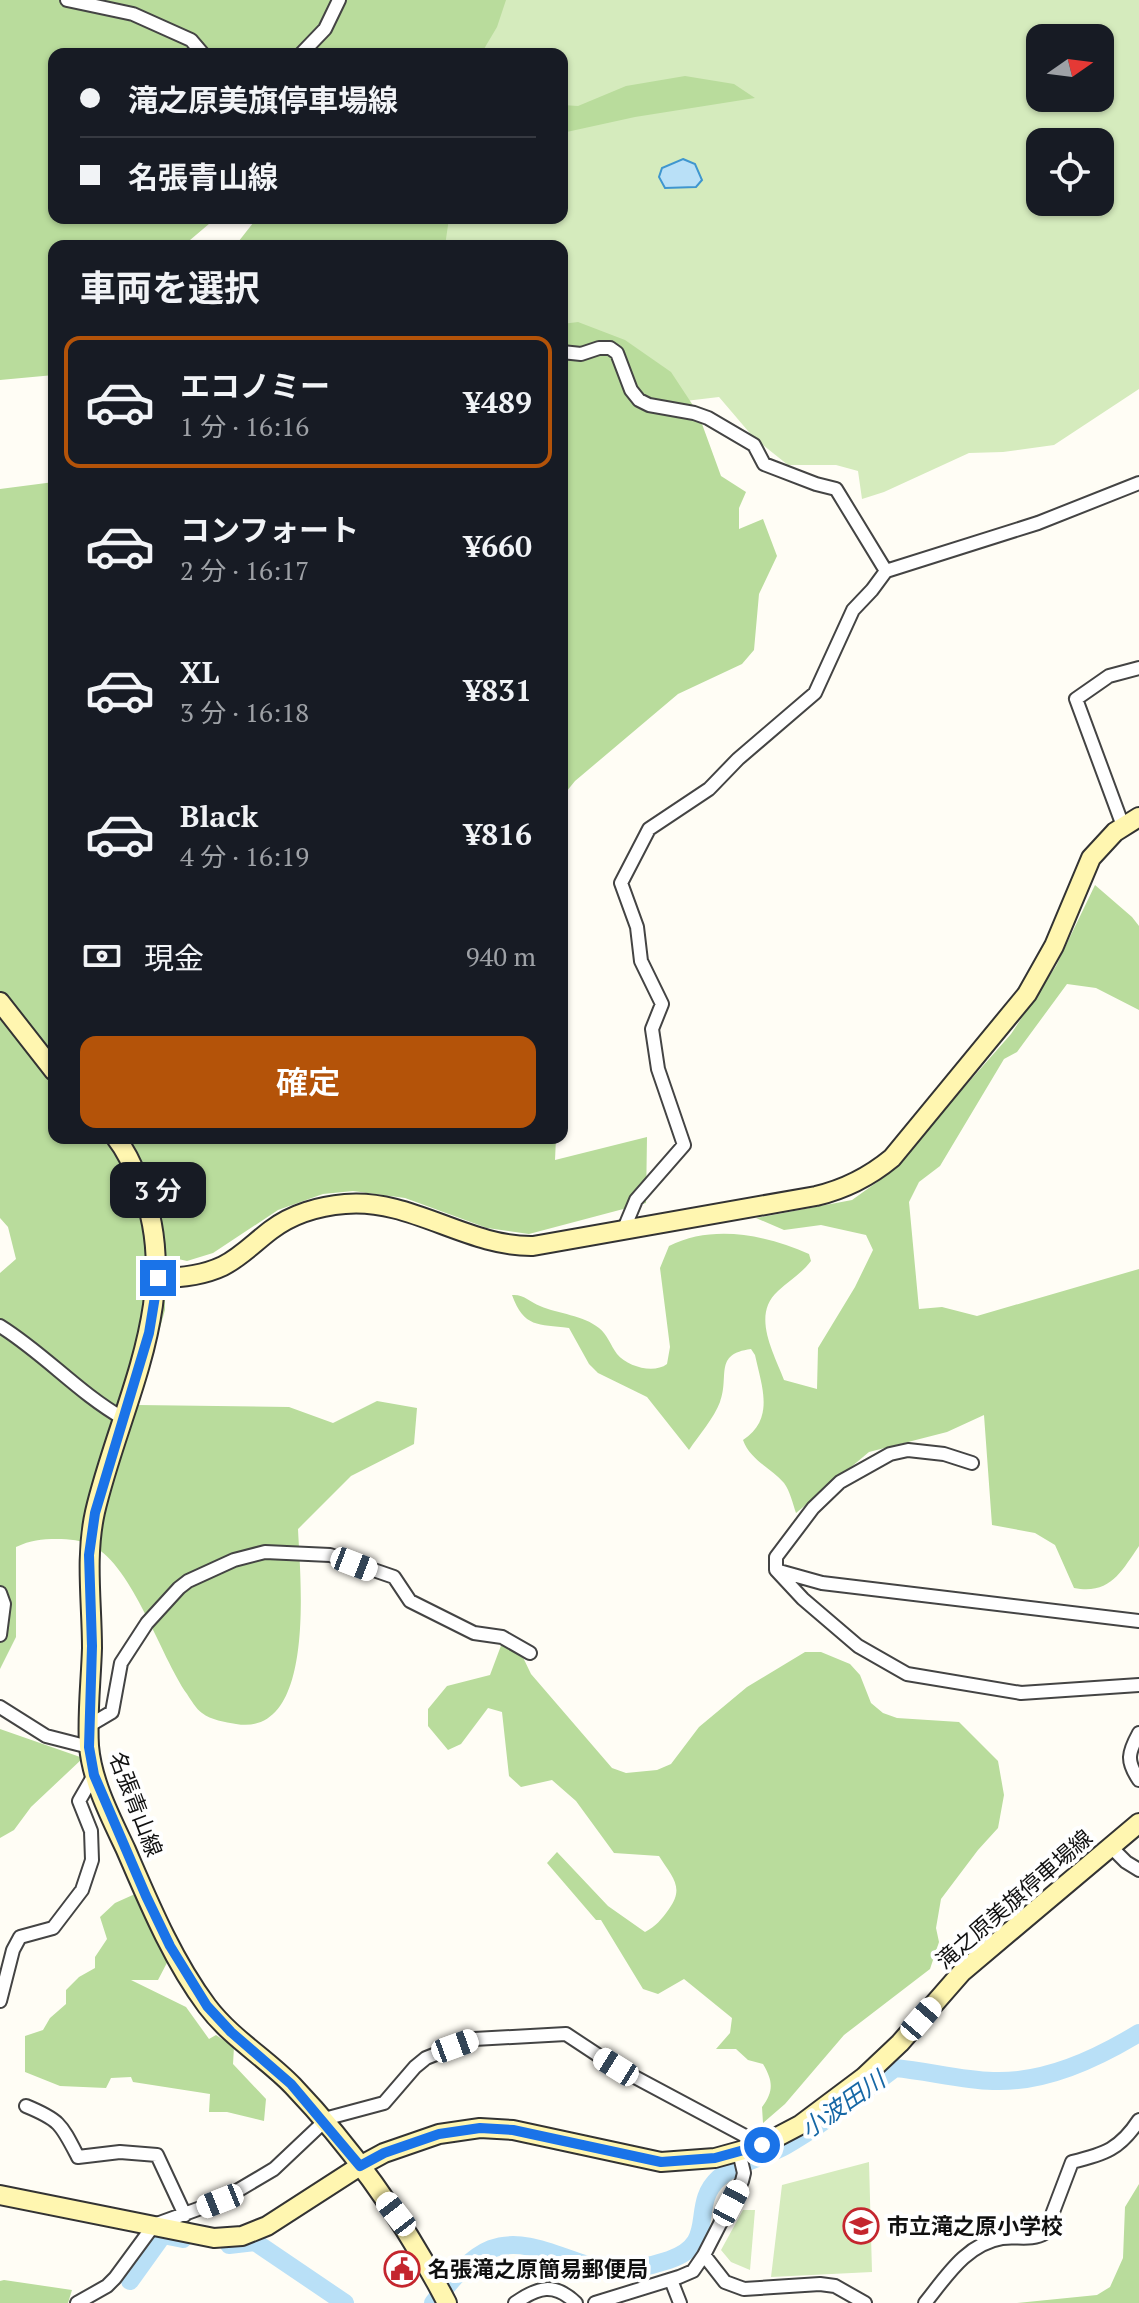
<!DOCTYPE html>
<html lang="ja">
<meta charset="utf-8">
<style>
:root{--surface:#171b24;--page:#20242c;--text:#f1f3f6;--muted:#9ea1a6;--line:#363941;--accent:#b45309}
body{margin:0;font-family:"PT Serif","Noto Sans JP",serif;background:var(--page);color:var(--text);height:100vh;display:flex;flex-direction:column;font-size:30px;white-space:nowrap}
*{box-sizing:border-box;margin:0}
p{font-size:26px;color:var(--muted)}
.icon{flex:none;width:44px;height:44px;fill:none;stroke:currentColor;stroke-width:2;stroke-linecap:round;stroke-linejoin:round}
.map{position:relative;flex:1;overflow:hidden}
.side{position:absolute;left:48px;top:240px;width:520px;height:904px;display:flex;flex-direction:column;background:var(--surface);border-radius:16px;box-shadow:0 2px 6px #0004}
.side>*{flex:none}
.guide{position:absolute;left:48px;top:48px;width:520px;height:176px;border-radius:16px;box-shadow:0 2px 6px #0004;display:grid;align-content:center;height:176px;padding:0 32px;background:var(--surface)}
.needle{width:52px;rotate:76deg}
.buttons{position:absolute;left:1026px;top:24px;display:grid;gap:16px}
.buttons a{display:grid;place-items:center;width:88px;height:88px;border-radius:16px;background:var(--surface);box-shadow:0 2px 6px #0004;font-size:40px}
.end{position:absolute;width:36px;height:36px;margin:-18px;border:10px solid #1a73e8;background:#fff;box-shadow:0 0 0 4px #fff}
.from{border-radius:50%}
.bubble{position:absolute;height:56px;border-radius:16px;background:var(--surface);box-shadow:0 2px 6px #0004;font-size:26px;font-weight:600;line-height:56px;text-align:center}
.car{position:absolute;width:24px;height:48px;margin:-24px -12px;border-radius:10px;box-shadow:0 0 6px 2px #0007;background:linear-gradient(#fff 24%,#345 0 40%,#fff 0 76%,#345 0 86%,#fff 0)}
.guide b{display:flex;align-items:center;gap:28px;height:76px;font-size:30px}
.guide b+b{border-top:2px solid var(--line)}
.guide i{width:20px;height:20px;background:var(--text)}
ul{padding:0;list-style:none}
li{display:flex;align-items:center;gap:24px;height:132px;margin:0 16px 12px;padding:0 16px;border:4px solid transparent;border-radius:16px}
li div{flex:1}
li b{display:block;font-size:30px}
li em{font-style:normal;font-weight:600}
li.active{border-color:var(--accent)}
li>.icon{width:72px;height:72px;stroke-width:1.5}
h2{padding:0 32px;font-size:36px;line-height:96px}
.pay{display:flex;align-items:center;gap:20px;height:88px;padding:0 32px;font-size:30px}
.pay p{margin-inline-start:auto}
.button{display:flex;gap:16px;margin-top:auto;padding:16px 32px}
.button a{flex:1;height:92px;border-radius:16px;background:var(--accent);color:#fff;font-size:32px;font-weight:600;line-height:92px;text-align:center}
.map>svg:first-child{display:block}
</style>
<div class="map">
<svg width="1139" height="2303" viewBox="0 0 1139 2303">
<rect width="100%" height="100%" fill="#fffdf5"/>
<path fill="#d5ebbd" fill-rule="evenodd" d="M482 0H1139V389L1054 445 1003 452 969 453 884 492 862 499 858 471 836 465H788L754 438 719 397 677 402 562 341V246H436L441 218H562V54H474ZM1040 38H1100V98H1040ZM1040 142H1100V202H1040Z
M869 2162 872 2272 771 2277 782 2185Z
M743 2210H755L750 2270 731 2262 721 2250Z"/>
<path fill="#b9dc9c" d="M0 0H506L497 27 481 54H54V218H216L183 246H54V375L0 380Z
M685 76 734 84 755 98 635 117 562 133V105L578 106 626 86Z
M257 218H449L445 246H235Z
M578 322 625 340 671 372 698 413 721 476 746 492 739 508V529L763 519 777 556 759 594 754 650 742 664 678 694 575 781 562 797V324Z
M54 482V1138H556L555 1160 647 1137 646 1203 529 1234 487 1228 405 1198 353 1191 323 1194 278 1210 213 1253 187 1261 165 1256V1310L138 1405 289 1407 333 1423 377 1401 417 1408 414 1444 351 1476 298 1529C300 1576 317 1738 236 1724 225 1722 211 1720 202 1713 196 1709 191 1700 187 1694 160 1655 133 1567 93 1546 82 1540 69 1539 57 1539 41 1539 31 1540 16 1547V1637L0 1669V1273L16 1259 8 1227 0 1218V489Z
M1095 885 1132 917 1139 926V1010L1096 988 1067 984 1017 1052 1004 1059 940 1166 919 1182 909 1202 919 1309 942 1307 977 1316 1139 1269V1546C1121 1572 1110 1595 1074 1588L1055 1545 1035 1533 992 1525 984 1415 947 1432 869 1452 796 1513C793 1504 790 1491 784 1483 771 1468 750 1460 743 1440 775 1419 762 1387 755 1355L751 1349C713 1354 730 1376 720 1402 714 1418 699 1435 689 1450L647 1397 598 1373 589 1364 569 1328C538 1324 524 1328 512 1295 524 1294 530 1302 540 1306 559 1314 583 1315 599 1328 607 1334 611 1346 617 1354 628 1367 654 1374 667 1364L670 1347 660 1268 669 1246C713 1224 766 1235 809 1254L811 1261C801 1274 790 1280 778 1291 751 1315 774 1353 784 1380L817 1389 818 1348 855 1287 873 1250 866 1235 821 1225 784 1230 756 1218 852 1200 887 1175 1011 1034 1056 966Z
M502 1643 518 1647 531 1674 612 1768 626 1773 657 1770 671 1764 699 1727 747 1687 805 1652H821L850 1664 860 1675 871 1703 883 1713 897 1718 959 1722 998 1761 1004 1795 998 1828 978 1850 941 1899 936 1928 939 1942 930 1969 844 2035 785 2104 763 2123 762 2107C774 2091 773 2081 763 2064L748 2060 736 2049H716L730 2033 732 2018 684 1979 658 1994 643 1989 601 1920H596L547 1863 557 1852 608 1906 645 1932C656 1926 661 1920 669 1909 685 1887 672 1877 659 1856L614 1853 576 1801 552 1780 521 1787 509 1776 502 1712 488 1708 461 1744 448 1750 428 1726V1709L447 1686 490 1675Z
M0 1729 83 1758 31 1807 14 1830 0 1838Z
M135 1894 170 1957 158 1980H131L186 2007 209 2039 216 2035 234 2047 233 2064 266 2099 264 2121 227 2112H209L210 2094 133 2082 131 2077 111 2078 106 2088 60 2086 25 2072V2036L43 2030 50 2018 66 2004V1990L79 1977 95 1968V1957L107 1939 100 1917 115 1903Z
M1139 2184V2303H1017L1097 2295 1110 2287 1123 2258 1125 2207Z
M4 2280 72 2290 68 2303H0V2281Z"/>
<path fill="#b9e0f7" stroke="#3f96cf" stroke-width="2" d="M683 159 695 164 702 180 696 187 665 188 659 177 662 168Z"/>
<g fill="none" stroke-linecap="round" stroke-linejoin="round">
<path stroke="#b9e0f7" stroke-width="18" d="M229 2245 255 2242 345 2303
M130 2281 163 2235 183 2239
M433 2303C448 2285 468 2258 491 2249 527 2235 567 2262 603 2269 622 2273 651 2266 669 2260 720 2243 688 2206 719 2178 736 2163 765 2157 785 2146 824 2124 859 2095 895 2068 928 2071 960 2080 993 2081 1045 2083 1096 2059 1139 2033"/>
<defs>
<path id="street" d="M67 0 133 14 191 40 203 54
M301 54 325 29 339 0
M562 352 581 354 599 348H610L617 353 631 390 639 400 649 405 694 413 708 418 754 445 764 464 816 484 836 489 886 571
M1123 826 1076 699 1109 676 1139 668
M623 1231 636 1200 684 1145 658 1069 652 1029 662 1004 641 961 637 927 621 883 649 829 709 789 738 759 815 693 853 610 872 590 886 571 1038 523 1139 483
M0 1326C45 1354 77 1392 124 1419
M972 1463 944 1454 908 1450 890 1454 840 1482 813 1508 776 1557V1570L803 1599 858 1646 907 1674 1021 1693 1139 1685
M779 1571 822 1583 1139 1621
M0 1593 4 1604 0 1635
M0 1707 46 1736 89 1747
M90 1725 112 1712 121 1663 147 1623 179 1588 188 1581 234 1560 265 1552 330 1555 394 1577 410 1601 474 1633 502 1637 530 1653
M1139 1733C1128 1753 1126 1761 1139 1780
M1110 1846 1126 1862 1139 1870
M0 2001 13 1950 20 1937 53 1928 82 1890 92 1860 91 1831 79 1801 94 1775
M26 2106C60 2120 61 2124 78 2157L120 2152 157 2155 185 2215
M704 2255 742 2181 744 2173 739 2152
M671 2280 680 2303
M77 2303 107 2286 115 2278 154 2225 220 2201 274 2169 328 2118 384 2103 415 2067 426 2058 474 2039 566 2034 616 2067 762 2145
M515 2303C538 2287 554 2282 576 2303
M595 2303 679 2277 693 2271 704 2255 725 2282 744 2289 820 2284 835 2286 865 2303
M925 2303C946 2277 966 2244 1002 2238 1017 2236 1032 2241 1045 2233L1072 2162C1105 2154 1120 2149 1139 2120"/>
<path id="secondary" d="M0 1002 54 1071
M116 1138C127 1152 134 1168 140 1184 186 1295 120 1404 95 1512 85 1557 92 1603 92 1648 91 1681 87 1714 89 1746 92 1782 111 1818 126 1850 149 1903 172 1959 207 2006 231 2038 266 2058 293 2086 354 2150 406 2224 447 2303
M158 1278C180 1278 202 1276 223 1266 241 1257 255 1242 271 1230 292 1214 320 1206 345 1204 411 1198 467 1247 533 1246L816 1196C846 1189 869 1177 892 1158L1027 994 1054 946 1091 858 1115 832 1139 817
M0 2195 214 2238 242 2236 267 2226 360 2166 384 2153 439 2134 480 2128 513 2130 661 2162 715 2158 762 2145 800 2125 864 2077 900 2043 962 1972 1139 1823"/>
</defs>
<use href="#street" stroke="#444" stroke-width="16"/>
<use href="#secondary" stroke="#333" stroke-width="22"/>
<use href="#street" stroke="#fff" stroke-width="12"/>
<use href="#secondary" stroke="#fff6b0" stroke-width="18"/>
</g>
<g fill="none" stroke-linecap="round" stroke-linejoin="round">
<path stroke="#1a73e8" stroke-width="10" d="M158 1278 149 1333 95 1513 89 1555 92 1646 89 1747 94 1775 146 1896 170 1946 207 2006 231 2032 291 2084 360 2166 384 2153 439 2134 480 2128 513 2130 661 2162 715 2158 762 2145"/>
</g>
<defs>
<symbol id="school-ring" viewBox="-11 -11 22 22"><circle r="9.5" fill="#fff" stroke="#c4262e" stroke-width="1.5"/><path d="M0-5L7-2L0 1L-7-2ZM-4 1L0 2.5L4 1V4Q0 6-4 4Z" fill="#c4262e"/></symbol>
<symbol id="civic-ring" viewBox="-11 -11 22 22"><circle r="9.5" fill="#fff" stroke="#c4262e" stroke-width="1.5"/><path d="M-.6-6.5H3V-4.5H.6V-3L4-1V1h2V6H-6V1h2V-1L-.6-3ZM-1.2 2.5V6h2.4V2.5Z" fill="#c4262e"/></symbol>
</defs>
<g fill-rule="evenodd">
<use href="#school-ring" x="841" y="2206" width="40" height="40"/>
<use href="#civic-ring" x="382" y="2249" width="40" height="40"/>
</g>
<g text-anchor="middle" stroke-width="8" stroke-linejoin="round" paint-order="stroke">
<g font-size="22" fill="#111" stroke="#fff">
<text transform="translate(136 1804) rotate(69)" y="8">名張青山線</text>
<text transform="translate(1014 1899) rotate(-41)" y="8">滝之原美旗停車場線</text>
</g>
<g font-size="22" font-weight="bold" fill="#111" stroke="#fff" text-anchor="start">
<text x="887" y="2234">市立滝之原小学校</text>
<text x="428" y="2277">名張滝之原簡易郵便局</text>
</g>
<g font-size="24" font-style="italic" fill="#1768a6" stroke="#fff">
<text transform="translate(843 2105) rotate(-35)" y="8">小波田川</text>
</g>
</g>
</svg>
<div class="buttons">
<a><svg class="needle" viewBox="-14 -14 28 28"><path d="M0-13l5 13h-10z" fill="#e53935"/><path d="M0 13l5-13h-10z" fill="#9ea1a6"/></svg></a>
<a><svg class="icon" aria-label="locate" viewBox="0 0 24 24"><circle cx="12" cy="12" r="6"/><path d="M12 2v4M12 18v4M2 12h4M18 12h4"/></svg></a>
</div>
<i class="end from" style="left:762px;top:2145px"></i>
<i class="end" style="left:158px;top:1278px"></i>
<div class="bubble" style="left:110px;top:1162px;width:96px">3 分</div>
<i class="car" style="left:354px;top:1564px;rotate:111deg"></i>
<i class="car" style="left:921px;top:2019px;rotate:41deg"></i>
<i class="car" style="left:455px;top:2046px;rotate:70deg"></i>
<i class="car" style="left:616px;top:2067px;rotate:302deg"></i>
<i class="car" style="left:220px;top:2201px;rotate:248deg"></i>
<i class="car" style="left:731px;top:2203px;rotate:28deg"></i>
<i class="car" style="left:396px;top:2214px;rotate:322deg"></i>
<div class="guide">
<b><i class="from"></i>滝之原美旗停車場線</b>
<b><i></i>名張青山線</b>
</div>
<section class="side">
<h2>車両を選択</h2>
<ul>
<li class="active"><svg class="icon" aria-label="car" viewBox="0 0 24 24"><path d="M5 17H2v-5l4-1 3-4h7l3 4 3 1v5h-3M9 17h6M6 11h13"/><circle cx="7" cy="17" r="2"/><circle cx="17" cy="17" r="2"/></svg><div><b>エコノミー</b><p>1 分 · 16:16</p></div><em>¥489</em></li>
<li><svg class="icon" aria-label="car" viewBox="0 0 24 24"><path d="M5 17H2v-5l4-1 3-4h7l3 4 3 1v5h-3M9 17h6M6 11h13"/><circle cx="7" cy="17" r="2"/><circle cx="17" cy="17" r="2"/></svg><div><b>コンフォート</b><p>2 分 · 16:17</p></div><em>¥660</em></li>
<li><svg class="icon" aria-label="car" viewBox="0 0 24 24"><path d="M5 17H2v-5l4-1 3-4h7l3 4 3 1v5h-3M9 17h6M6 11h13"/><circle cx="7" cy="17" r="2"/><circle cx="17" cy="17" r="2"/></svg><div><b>XL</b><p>3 分 · 16:18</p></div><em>¥831</em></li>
<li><svg class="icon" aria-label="car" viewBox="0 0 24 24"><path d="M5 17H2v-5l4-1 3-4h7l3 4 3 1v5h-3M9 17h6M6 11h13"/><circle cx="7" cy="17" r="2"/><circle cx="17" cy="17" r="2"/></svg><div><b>Black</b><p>4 分 · 16:19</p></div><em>¥816</em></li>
</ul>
<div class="pay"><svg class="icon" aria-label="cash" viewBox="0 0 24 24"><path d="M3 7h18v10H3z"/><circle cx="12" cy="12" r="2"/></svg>現金<p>940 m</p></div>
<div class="button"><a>確定</a></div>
</section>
</div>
